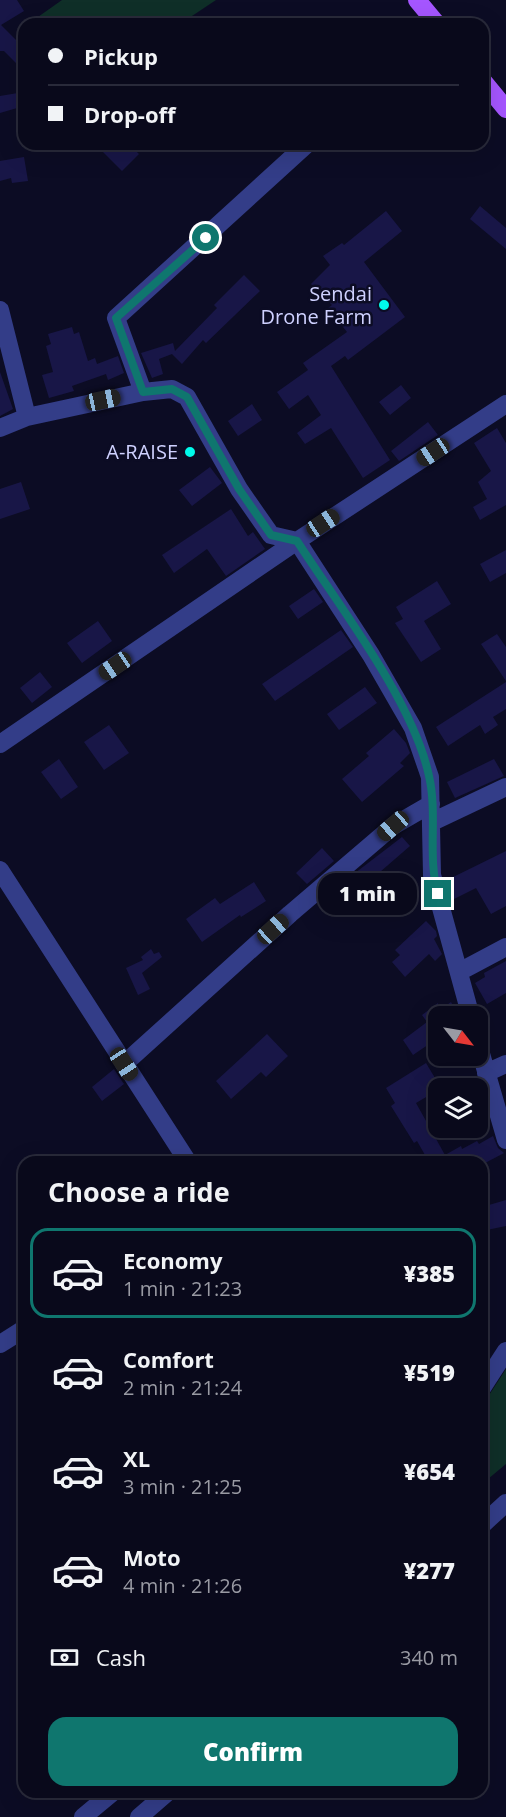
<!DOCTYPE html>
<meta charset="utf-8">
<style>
:root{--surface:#09091b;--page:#121224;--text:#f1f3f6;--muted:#999aa3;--line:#292a3a;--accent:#0f766e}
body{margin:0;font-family:"Open Sans",sans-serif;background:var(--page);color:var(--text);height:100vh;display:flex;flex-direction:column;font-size:22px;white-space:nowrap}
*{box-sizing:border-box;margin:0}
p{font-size:20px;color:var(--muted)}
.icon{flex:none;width:33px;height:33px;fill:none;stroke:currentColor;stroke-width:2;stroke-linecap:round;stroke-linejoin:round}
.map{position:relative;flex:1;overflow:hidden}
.details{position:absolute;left:18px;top:1156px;width:470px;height:642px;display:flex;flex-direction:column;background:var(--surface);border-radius:18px;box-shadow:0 6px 24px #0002,0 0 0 2px var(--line)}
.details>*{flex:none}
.banner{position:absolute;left:18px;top:18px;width:471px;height:132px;border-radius:18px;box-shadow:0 6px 24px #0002,0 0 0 2px var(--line);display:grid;align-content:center;height:132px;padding:0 30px;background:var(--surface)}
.needle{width:39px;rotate:121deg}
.fabs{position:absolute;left:428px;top:1006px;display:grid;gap:12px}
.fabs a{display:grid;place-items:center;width:60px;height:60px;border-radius:12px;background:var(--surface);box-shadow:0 6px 24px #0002,0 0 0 2px var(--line);font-size:30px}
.end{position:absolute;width:27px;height:27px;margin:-14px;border:8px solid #0f766e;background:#fff;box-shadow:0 0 0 3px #fff}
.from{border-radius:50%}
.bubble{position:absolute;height:42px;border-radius:18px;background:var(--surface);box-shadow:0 6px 24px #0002,0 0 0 2px var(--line);font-size:20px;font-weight:800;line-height:42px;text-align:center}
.car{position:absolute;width:18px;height:36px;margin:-18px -9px;border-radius:8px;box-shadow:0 0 4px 2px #0007;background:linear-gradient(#222 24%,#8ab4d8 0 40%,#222 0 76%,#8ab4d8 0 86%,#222 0)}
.banner b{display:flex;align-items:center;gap:21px;height:57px;font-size:22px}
.banner b+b{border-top:2px solid var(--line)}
.banner i{width:15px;height:15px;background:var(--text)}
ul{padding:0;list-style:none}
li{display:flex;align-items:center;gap:18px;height:90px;margin:0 12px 9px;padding:0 18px;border:3px solid transparent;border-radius:18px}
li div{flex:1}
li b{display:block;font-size:22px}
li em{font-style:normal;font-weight:800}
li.active{border-color:var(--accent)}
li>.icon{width:54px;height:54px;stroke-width:1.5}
h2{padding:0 30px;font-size:27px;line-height:72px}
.pay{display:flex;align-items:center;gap:15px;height:66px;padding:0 30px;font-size:22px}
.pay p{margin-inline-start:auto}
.cta{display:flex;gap:12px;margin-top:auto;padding:12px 30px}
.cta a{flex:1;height:69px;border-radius:18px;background:var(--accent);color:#fff;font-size:24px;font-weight:800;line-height:69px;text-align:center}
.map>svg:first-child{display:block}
</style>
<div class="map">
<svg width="506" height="1817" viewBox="0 0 506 1817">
<rect width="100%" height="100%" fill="#0c0c24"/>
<path fill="#0f2f28" d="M62 0H216L180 24H28Z
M506 1369V1464L482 1484V1406Z"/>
<path fill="#181647" d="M0 0H17L24 11 1 25 24 48V71L4 51H0Z
M24 92V106L0 113V96Z
M95 144H129L139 154 122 171Z
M24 157 28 181 12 183 11 178 0 181V161Z
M480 206 506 228V249L470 219Z
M386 211 402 231 364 262 405 317 348 360 345 356 331 366 390 460 363 478 331 428 305 444 297 433 321 415 308 395 289 409 277 392 308 370 303 363 347 332 328 308 332 305 311 284 330 265 323 256 342 243 344 245Z
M244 275 260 291 206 343 203 340 182 364 172 354 159 359 163 374 152 378 141 353 173 343 175 351 217 308 214 305Z
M72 327 74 334 79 332 88 361 95 358 97 364 118 356 124 373 108 380 106 374 72 386 74 391 49 398 42 375 53 372 46 346 51 344 48 334Z
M0 372 13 409 0 416Z
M401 385 411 398 390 415 379 402Z
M252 404 262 420 238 436 228 421Z
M428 422 438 435 399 461 391 451Z
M497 428 506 443V505L480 520 473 507 487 499 478 482 491 471 474 443Z
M210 467 222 483 192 506 179 490Z
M21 482 30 509 0 519V489Z
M231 509 248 536 253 532 265 549 226 576 207 549 174 573 162 555Z
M506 550V573L490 582 480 564Z
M437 581 451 604 424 621 441 649 421 662 395 623 403 619 396 607Z
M314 589 323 602 298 619 289 606Z
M98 621 112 641 82 663 67 643Z
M341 630 353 647 275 701 262 684Z
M497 634 506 647V681L481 644Z
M40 672 52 687 32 703 20 688Z
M506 682V709L493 717 498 725 485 734 480 725 448 746 436 727Z
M365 687 377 703 339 730 327 714Z
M109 725 129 753 104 770 84 742Z
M394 729 406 743 410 753 400 763 404 766 362 802 342 779 369 756 366 753Z
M59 759 78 787 61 799 41 772Z
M494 759 504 776 455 798 447 782Z
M402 837 410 846 365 885 355 873Z
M322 848 334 861 307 884 296 873Z
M506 851V906L491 914 476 888 454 899 445 881Z
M254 882 266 901 241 917 240 915 202 942 186 919 215 898 220 904Z
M426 921 436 931 437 936 434 939 442 954 435 961 429 954 405 977 392 962 400 955 395 950Z
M151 949 154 954 159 952 162 957 142 973 150 989 138 995 126 968 143 960 141 957Z
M506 961V993L487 1004 475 983 485 977 484 973Z
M451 1002 459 1017H438V1038L413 1055 403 1040 427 1022 422 1015 438 1003V1011Z
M267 1034 288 1056 266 1077 261 1072 231 1099 216 1081Z
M426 1063 438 1083V1090L416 1103 445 1155 461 1146 462 1149 477 1141 479 1144 493 1136 498 1148 504 1153 487 1162H429L417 1141 414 1143 391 1106 395 1103 386 1088Z
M114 1069 124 1084 102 1101 92 1087Z
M506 1200V1226L482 1231V1207Z"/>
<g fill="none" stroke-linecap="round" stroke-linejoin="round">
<path stroke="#333d88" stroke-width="18" d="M0 310 27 417
M143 392 116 318 307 144
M0 428 27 417 143 392 172 389 187 397 239 489 271 535 297 541 506 404
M0 744 297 541 371 655 413 728 430 777 432 875 471 1017
M432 822 506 787
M0 870 188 1162
M459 972 506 947
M477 1040 506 1140
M124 1064 290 914 393 826 431 804
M486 1073 506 1064
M0 1344 24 1329
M482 1388 506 1351
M482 1525 506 1503
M83 1817 113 1792
M139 1817 168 1792"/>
<path stroke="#a556ff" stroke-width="18" d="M417 0 437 24
M483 81 506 109"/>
</g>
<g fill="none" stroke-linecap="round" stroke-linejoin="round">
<path stroke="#0f766e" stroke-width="8" d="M206 238 116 318 143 392 172 389 187 397 239 489 271 535 297 541C339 606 413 701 429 776 438 815 427 856 438 894"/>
</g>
<g fill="#00faeb" stroke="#0c0c24" stroke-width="2">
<circle cx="384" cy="305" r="6"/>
<circle cx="190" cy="452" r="6"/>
</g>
<g text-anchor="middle" stroke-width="5" stroke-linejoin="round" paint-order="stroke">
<g font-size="20" fill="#cfd1ff" stroke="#0c0c24" text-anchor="end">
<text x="372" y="301">Sendai<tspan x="372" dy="23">Drone Farm</tspan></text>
<text x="178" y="459">A-RAISE</text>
</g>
</g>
</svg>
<div class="fabs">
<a><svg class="needle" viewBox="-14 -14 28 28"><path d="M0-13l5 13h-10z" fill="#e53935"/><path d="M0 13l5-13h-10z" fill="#999aa3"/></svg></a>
<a><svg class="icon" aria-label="layers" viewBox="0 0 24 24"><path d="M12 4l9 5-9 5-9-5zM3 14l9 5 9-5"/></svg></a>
</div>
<i class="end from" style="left:206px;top:238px"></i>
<i class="end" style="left:438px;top:894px"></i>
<div class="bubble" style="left:318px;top:873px;width:99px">1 min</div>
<i class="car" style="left:103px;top:400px;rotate:78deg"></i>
<i class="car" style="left:433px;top:452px;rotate:237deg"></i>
<i class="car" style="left:323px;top:523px;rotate:57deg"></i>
<i class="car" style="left:115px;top:666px;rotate:236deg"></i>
<i class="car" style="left:393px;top:826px;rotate:229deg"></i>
<i class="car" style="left:273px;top:929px;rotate:48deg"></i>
<i class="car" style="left:124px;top:1064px;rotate:147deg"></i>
<div class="banner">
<b><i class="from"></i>Pickup</b>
<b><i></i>Drop-off</b>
</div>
<section class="details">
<h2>Choose a ride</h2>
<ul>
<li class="active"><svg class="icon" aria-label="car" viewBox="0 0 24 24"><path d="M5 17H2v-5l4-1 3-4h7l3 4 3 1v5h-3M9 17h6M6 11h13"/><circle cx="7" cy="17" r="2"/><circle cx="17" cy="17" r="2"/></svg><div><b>Economy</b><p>1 min · 21:23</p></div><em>¥385</em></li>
<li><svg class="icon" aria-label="car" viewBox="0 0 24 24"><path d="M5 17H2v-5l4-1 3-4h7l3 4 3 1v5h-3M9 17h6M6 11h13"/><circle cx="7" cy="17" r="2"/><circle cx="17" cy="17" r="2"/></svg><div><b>Comfort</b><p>2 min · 21:24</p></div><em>¥519</em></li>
<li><svg class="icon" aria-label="car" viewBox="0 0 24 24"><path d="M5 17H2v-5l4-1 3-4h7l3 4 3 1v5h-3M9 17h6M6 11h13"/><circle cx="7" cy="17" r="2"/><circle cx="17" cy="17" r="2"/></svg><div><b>XL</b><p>3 min · 21:25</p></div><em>¥654</em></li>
<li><svg class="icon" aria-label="car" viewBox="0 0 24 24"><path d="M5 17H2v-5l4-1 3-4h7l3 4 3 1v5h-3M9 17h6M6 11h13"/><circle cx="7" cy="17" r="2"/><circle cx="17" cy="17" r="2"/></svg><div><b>Moto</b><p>4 min · 21:26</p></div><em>¥277</em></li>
</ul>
<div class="pay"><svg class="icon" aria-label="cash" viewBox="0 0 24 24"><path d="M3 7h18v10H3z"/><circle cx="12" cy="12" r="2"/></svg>Cash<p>340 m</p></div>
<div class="cta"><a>Confirm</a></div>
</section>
</div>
